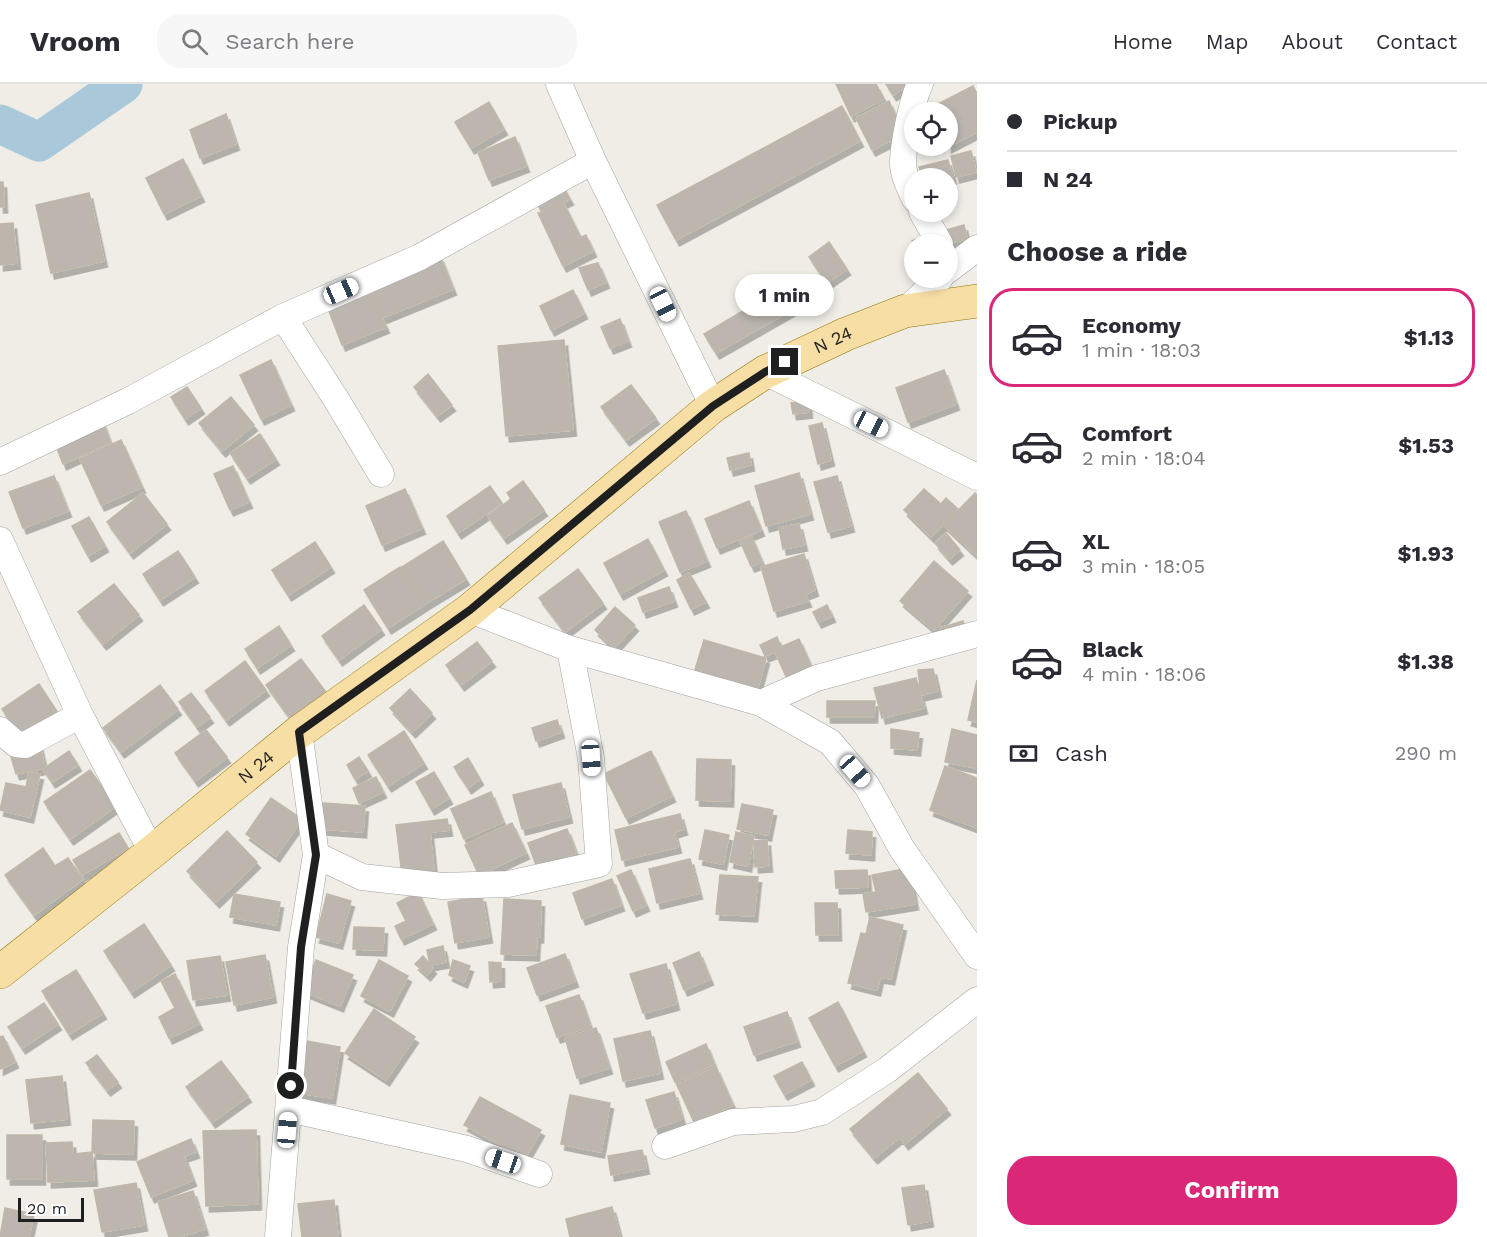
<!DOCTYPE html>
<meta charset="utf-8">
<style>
:root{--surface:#fff;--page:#f7f7f7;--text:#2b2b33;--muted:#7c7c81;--line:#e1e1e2;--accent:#db2777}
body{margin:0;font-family:"Work Sans",sans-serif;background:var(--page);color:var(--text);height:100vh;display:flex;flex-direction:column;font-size:22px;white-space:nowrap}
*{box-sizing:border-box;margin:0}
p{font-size:20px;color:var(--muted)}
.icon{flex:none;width:33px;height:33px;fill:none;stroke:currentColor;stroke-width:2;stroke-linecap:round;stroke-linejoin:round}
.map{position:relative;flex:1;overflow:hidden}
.side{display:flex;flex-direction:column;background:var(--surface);width:510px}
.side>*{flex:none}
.top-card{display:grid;align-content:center;height:132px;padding:0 30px;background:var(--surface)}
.fabs{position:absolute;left:904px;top:18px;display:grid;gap:12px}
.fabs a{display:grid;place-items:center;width:54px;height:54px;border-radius:50%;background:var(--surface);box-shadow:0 3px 9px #0003;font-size:30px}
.scale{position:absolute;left:18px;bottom:15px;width:66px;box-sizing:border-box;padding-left:6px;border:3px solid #1f1f1f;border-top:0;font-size:16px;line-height:21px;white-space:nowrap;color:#1f1f1f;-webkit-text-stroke:4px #fff;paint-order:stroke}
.end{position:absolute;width:27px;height:27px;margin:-14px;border:8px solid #1f1f1f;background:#fff;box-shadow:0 0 0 3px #fff}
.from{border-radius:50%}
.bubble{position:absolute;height:42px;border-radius:21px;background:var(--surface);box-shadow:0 3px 9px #0003;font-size:20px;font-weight:700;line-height:42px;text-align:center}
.car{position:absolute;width:18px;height:36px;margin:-18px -9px;border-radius:8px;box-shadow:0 0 4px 2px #0007;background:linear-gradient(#fff 24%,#345 0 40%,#fff 0 76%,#345 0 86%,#fff 0)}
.top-card b{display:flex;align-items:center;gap:21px;height:57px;font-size:22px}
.top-card b+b{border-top:2px solid var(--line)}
.top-card i{width:15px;height:15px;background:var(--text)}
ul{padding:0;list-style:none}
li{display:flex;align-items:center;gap:18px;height:99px;margin:0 12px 9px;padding:0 18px;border:3px solid transparent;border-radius:24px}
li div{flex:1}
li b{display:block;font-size:22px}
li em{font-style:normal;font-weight:700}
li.on{border-color:var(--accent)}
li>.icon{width:54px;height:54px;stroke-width:1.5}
h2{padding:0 30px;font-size:27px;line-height:72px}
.pay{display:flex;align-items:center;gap:15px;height:66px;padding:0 30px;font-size:22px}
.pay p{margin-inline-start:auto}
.cta{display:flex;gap:12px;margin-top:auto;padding:12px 30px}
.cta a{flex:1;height:69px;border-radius:24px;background:var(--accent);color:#fff;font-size:24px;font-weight:700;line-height:69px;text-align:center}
header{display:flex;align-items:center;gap:36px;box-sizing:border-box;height:84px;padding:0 30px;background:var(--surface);border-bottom:2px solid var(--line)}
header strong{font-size:28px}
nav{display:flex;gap:33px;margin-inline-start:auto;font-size:21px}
.search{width:420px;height:54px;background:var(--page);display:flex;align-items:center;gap:15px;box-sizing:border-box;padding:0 21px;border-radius:24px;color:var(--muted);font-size:22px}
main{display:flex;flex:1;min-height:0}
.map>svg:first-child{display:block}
</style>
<header>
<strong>Vroom</strong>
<div class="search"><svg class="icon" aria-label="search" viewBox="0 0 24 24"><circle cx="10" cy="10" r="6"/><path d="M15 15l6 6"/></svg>Search here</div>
<nav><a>Home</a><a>Map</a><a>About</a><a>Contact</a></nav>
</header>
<main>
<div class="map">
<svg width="977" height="1153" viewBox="0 0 977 1153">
<defs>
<filter id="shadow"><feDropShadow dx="3.5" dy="6" stdDeviation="0" flood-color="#0004"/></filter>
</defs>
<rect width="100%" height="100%" fill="#efede6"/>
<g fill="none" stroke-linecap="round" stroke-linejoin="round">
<path stroke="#a9c8da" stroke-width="39" d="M0 40 39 58 123 0"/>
</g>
<path fill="#bcb6af" stroke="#c0b6a9" stroke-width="1.5" filter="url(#shadow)" d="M836 0H876L884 15 851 32Z
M886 0H909L893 11Z
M973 2 977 10V48L948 63V28H930L928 25Z
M889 17 904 50 872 66 856 34Z
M489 18 504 45 471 64 455 38Z
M842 22 860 57 676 156 657 121Z
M226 30 236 60 200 74 190 46Z
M515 53 526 82 489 96 478 69Z
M971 67 976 88 956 93 951 72Z
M971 67 976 88 956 93 951 72Z
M183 75 201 112 164 130 146 94Z
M948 76 953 94H923L919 83Z
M948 76 953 94H923L919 83Z
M0 98H3L4 123H0Z
M561 99 570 115 542 129 534 112Z
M89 109 104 177 51 189 36 121Z
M563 118 581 154 555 165 538 129Z
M13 139 17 179 0 181V140Z
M964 141 967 155 949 159 946 146Z
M964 141 967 155 949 159 946 146Z
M586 151 593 167 563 182 555 165Z
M922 153 925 160H915V165L912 157Z
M922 153 925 160H915V165L912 157Z
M829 158 847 185 827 199 809 173Z
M829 158 847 185 827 199 809 173Z
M440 172 453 205 382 234 369 201Z
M598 179 606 198 588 206 579 184Z
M366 198 386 243 342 261 325 217Z
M783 203 795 224 716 269 704 250Z
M573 206 584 229 551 246 540 222Z
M620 235 628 257 610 264 601 243Z
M564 256 573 346 506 352 498 262Z
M271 276 291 321 261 335 240 291Z
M944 286 956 320 908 338 896 304Z
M428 290 452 321 437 332 414 303Z
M631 301 656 334 626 356 601 323Z
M187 303 201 324 185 335 171 313Z
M231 313 254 341 222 367 199 339Z
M808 317 809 328 793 330 791 319Z
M101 334 110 358 63 380 53 354Z
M822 339 831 376 818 380 809 342Z
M260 350 276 375 247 394 230 369Z
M121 356 142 403 101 421 80 375Z
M749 369 751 381 730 386 727 374Z
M233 382 249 418 230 426 214 390Z
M799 389 810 430 766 442 755 402Z
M54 392 68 427 23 444 9 408Z
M837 392 851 442 828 448 814 398Z
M523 397 544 426 504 454 488 432 511 415 507 409Z
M490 402 502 419 458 449 447 432Z
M405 405 422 444 382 461 366 422Z
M924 405 941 420 946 414 958 425 931 453 904 426Z
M143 409 167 440 130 469 107 438Z
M975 409 977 411V472L944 441Z
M749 417 761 446 717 464 705 435Z
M686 427 707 477 680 488 659 438Z
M89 433 105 462 88 472 72 442Z
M799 440 804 461 783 465 779 444Z
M946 449 960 466 949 475 935 459Z
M751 452 762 478 751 482 740 457Z
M648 455 664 486 620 510 604 479Z
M443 457 466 495 425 520 402 483Z
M315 458 331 483 288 511 272 486Z
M178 467 195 493 160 516 143 490Z
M804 470 815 506 805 510 808 517 774 527 761 483Z
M934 477 968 507 934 546 900 517Z
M400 483 425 520 388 544 364 506Z
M578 485 603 519 565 548 539 514Z
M689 489 706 518 691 525 677 496Z
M114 500 139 531 103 560 78 528Z
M669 503 674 517 643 528 638 514Z
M364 521 381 545 339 576 322 552Z
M827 521 832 532 818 538 813 528Z
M615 523 635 541 614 564 595 546Z
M963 537 968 551 943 559 940 544Z
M279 542 291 561 257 584 245 565Z
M777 553 781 563 799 555 814 589 789 599 775 568 765 572 760 561Z
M704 556 766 574 757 607 694 589Z
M477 558 492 577 461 601 446 581Z
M301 575 326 608 290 634 266 601Z
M245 577 266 606 226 636 205 607Z
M933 585 938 607 921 611 918 586Z
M916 594 924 624 882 634 874 604Z
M977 596V638L968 636Z
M39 600 60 632 23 657 2 625Z
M160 601 178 625 121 668 103 644Z
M410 605 432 629 412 648 390 624Z
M191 609 210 633 197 643 179 618Z
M827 617H875L874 633H827Z
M557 636 561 648 536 657 532 644Z
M891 645 919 649 917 666 891 664Z
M952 645 977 651V684L945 678Z
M206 646 227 673 195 697 175 669Z
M404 647 424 679 388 702 368 671Z
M39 659 45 684 16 690 9 666Z
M69 667 78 681 52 698 43 685Z
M651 667 672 712 626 734 604 690Z
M359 673 368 687 355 695 347 681Z
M468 674 480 695 468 704 454 683Z
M697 675 731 676 730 717 696 716Z
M945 682 977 694V744L930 726Z
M90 686 116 722 70 755 44 718Z
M29 688 40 690 30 733 0 726 6 699 26 703Z
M434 688 449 714 431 725 416 698Z
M376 693 383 708 359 719 353 704Z
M561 699 569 733 522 745 513 711Z
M491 708 503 738 464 755 451 725Z
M271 714 302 735 276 772 246 750Z
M323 719 365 722 363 748 322 745Z
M742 720 773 726 768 751 737 745Z
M680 730 684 745 674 748 678 763 622 776 615 746Z
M447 735 449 746 430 748 434 787 402 791 396 741Z
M512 739 526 769 479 791 465 761Z
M567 745 576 769 537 784 528 759Z
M705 746 729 751 723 780 699 775Z
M848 746 872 748 871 771 846 769Z
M227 747 257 778 216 818 187 787Z
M736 748 754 752 748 782 730 778Z
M119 749 128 764 82 791 73 776Z
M767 756 769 782 755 783 754 757Z
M43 764 55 782 68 774 83 795 34 831 5 791Z
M690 775 699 809 657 819 649 785Z
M909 784 915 820 866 828 863 810 876 808 872 791Z
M631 786 646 821 633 827 617 792Z
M867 786 868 803 836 804 835 787Z
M720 791 758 793 754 832 716 830Z
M612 795 621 821 582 835 573 809Z
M418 808 433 840 401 855 395 842 406 837 397 819Z
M234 810 280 818 276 841 230 833Z
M327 810 351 817 339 859 316 853Z
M482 812 489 853 455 859 448 818Z
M504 815 541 817 540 853H537L536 871 501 870Z
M815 819H837L838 851H816Z
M870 833 903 841 891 895 880 893 877 906 848 899 861 849 866 850Z
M144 840 171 881 131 908 104 867Z
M354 843 384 844 383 866 353 865Z
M443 862 446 878 430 881 427 866Z
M699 868 710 895 684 906 673 879Z
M565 870 575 897 537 911 527 884Z
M265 871 273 913 234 921 226 878Z
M220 872 227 911 193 916 187 877Z
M423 872 433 884 427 891 415 880Z
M316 876 353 891 340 922 303 907Z
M379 876 408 892 390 927 361 912Z
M453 876 470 882 464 898 449 891Z
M489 878 501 879V897L490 898Z
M666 880 676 920 643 929 630 890Z
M76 886 103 929 69 950 42 907Z
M175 890 199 940 169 954 159 933 175 924 161 897Z
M579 911 590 942 557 953 546 922Z
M838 918 863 967 835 982 809 934Z
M44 919 58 940 22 964 8 943Z
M374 925 415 953 386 996 345 969Z
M787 928 797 957 754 971 744 943Z
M596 944 609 984 577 994 565 954Z
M650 947 660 989 623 997 614 955Z
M3 952 15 978 0 985V953Z
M307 957 340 963 332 1014 299 1009Z
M706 960 714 980 675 998 666 978Z
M97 971 118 998 107 1006 86 979Z
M221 977 248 1012 212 1038 186 1003Z
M802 978 811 996 784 1010 774 992Z
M716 983 733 1021 694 1038 677 1001Z
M918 989 947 1025 905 1060 900 1053 874 1074 850 1045Z
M62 992 67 1035 31 1039 26 996Z
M674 1008 682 1035 655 1044 646 1016Z
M570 1011 610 1019 601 1068 561 1060Z
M480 1013 541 1046 525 1074 464 1041Z
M93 1036 134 1037 133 1070 92 1069Z
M256 1046 258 1120 206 1122 203 1047Z
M7 1051H42V1095H7Z
M191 1055 196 1068 184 1072 193 1096 151 1113 137 1078Z
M72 1058 73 1070 92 1068 94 1096 48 1098 46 1059Z
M642 1066 646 1084 611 1091 608 1072Z
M136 1099 144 1141 102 1148 94 1106Z
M924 1101 930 1137 908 1141 902 1104Z
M193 1107 205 1145 179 1153H169L158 1118Z
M334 1116 338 1153H302L298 1120Z
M612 1123 620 1153H570L566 1135Z
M5 1124 34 1130 29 1153H0Z"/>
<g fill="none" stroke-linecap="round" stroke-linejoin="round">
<defs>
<path id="minor" d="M559 0 593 77 713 322
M915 115C910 105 903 91 903 79 903 61 912 16 920 0
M922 128 940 160
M948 186 977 164
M905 227 940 194
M283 233 336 315 381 390
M765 288 977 393
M0 378 128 317 283 233 420 173 593 77
M0 456 80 631 152 768
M470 526 570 565 761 619 830 658 867 702 902 765 977 872
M761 619 817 594 977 550
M0 646 16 660 25 661 80 631
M316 771 362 793 442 802 508 800 599 780 591 674 570 565
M289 1025 467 1065 539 1090
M665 1062 733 1038 794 1035 822 1028 887 986 977 916
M278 1153 301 863 316 771 299 648"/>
<g id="major">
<path id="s1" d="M0 888 152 768 299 648 470 526 713 322 765 288 846 250 905 227 977 217"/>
</g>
</defs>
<use href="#minor" stroke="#a3a3a3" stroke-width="27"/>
<use href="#major" stroke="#917609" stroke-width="34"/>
<use href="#minor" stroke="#fff" stroke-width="26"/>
<use href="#major" stroke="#f6dea4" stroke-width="33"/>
</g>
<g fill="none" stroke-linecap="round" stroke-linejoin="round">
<path stroke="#1f1f1f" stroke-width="8" d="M291 1002 301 863 316 771 299 648 470 526 713 322 765 288 785 278"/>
</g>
<g text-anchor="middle" stroke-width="4.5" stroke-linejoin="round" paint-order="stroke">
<g font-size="18" fill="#1f1f1f" stroke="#fff">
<text dy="6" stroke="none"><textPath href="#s1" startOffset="1048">N 24</textPath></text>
<text dy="6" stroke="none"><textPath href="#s1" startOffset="328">N 24</textPath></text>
</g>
</g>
</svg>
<div class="fabs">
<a><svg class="icon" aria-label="locate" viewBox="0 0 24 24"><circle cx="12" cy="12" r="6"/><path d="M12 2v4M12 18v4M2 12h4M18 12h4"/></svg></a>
<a>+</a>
<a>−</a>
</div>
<div class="scale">20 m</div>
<i class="end from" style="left:291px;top:1002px"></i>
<i class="end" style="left:785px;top:278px"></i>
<div class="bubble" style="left:735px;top:190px;width:99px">1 min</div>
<i class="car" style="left:341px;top:207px;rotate:66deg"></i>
<i class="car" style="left:663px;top:220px;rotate:154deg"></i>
<i class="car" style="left:871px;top:340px;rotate:116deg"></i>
<i class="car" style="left:591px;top:674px;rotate:176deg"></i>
<i class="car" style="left:855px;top:687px;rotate:139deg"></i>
<i class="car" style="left:287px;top:1046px;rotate:5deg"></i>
<i class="car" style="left:503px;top:1077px;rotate:289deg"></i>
</div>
<section class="side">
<div class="top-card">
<b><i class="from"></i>Pickup</b>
<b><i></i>N 24</b>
</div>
<h2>Choose a ride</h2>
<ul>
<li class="on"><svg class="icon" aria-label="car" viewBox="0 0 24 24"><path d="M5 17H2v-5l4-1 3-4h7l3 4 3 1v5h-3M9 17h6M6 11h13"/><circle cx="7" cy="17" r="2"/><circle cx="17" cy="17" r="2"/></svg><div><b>Economy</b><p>1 min · 18:03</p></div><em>$1.13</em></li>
<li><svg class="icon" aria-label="car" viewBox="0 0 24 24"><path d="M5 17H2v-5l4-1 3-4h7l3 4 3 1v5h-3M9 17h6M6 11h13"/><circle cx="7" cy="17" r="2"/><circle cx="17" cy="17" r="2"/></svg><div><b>Comfort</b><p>2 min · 18:04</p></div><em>$1.53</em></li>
<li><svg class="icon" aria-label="car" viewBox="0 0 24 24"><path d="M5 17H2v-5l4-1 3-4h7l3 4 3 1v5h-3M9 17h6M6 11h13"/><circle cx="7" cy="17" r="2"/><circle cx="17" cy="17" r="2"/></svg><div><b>XL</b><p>3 min · 18:05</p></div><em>$1.93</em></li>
<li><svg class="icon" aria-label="car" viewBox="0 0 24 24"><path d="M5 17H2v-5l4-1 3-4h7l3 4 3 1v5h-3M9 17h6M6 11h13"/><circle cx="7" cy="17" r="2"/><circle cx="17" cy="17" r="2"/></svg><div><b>Black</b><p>4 min · 18:06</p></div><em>$1.38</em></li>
</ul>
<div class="pay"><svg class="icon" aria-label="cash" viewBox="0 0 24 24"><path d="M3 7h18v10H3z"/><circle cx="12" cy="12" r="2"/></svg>Cash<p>290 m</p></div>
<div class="cta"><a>Confirm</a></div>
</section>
</main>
